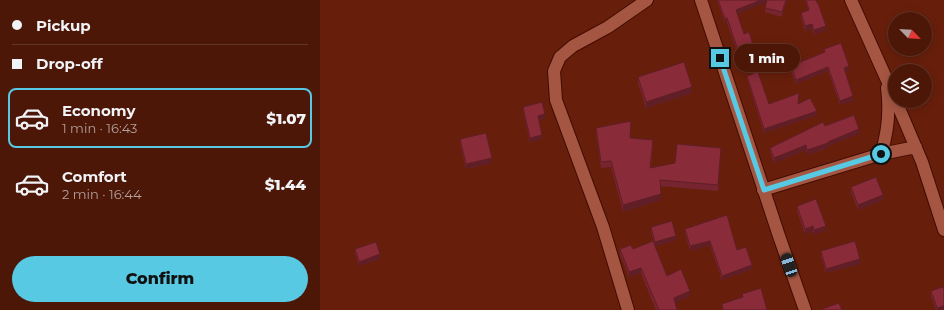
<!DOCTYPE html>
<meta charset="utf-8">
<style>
:root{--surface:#4d1708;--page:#542012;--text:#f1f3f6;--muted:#b39f9c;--line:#643629;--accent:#58c9e3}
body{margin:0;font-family:Montserrat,sans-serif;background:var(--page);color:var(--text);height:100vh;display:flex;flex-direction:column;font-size:15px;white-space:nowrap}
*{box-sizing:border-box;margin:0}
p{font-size:13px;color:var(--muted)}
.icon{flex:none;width:22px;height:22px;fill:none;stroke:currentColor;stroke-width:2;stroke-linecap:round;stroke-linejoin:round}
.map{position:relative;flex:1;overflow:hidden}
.details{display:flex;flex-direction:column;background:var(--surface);width:320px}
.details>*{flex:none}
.banner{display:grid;align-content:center;height:88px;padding:0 12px;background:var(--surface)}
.needle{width:26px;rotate:115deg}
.tools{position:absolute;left:568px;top:12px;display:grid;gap:8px}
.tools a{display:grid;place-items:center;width:44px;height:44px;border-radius:50%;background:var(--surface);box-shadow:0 2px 10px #0003,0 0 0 1px var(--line);font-size:20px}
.end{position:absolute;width:18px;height:18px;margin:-9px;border:5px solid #58c9e3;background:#111;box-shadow:0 0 0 2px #111}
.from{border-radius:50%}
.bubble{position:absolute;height:28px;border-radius:14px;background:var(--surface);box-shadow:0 2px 10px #0003,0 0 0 1px var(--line);font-size:13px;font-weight:800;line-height:28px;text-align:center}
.car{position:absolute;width:12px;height:24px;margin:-12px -6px;border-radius:5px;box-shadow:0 0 3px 1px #0007;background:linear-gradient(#222 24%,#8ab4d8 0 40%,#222 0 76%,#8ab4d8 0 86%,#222 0)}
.banner b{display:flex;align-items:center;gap:14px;height:38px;font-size:15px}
.banner b+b{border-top:1px solid var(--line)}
.banner i{width:10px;height:10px;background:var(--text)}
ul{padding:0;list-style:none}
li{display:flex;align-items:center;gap:12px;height:60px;margin:0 8px 6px;padding:0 4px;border:2px solid transparent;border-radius:8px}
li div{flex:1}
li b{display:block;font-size:15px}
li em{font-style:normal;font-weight:800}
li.active{border-color:var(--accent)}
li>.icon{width:36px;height:36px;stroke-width:1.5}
.cta{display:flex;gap:8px;margin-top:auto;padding:8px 12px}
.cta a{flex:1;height:46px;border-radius:24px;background:var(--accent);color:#111;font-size:16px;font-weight:800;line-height:46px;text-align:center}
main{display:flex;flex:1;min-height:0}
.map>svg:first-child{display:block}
</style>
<main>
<section class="details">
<div class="banner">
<b><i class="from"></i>Pickup</b>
<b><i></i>Drop-off</b>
</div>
<ul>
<li class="active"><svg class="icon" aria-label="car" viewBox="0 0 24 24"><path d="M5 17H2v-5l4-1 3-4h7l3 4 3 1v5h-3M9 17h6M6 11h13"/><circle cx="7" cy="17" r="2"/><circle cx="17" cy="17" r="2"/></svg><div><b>Economy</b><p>1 min · 16:43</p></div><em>$1.07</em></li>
<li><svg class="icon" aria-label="car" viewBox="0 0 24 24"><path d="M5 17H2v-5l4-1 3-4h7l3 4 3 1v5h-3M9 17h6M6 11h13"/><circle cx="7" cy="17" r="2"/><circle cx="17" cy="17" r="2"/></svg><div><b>Comfort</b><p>2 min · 16:44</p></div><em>$1.44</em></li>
</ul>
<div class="cta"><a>Confirm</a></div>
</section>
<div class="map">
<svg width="624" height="310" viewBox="0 0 624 310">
<rect width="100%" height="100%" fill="#671f0b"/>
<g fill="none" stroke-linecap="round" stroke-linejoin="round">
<defs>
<path id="minor" d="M381 0 459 236 485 310
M531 0 575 98
M576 101 602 162 624 230
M561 154C568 132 570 110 567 88
M443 190 561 154 596 147
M308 310 283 227 236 100 234 71 240 57 253 46 288 27 327 0"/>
</defs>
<use href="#minor" stroke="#420c00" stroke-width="14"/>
<use href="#minor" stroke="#a45642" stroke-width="12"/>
</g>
<path fill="#762530" d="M397 0H467L462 17 445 12V8L446 2 417 13 424 34 433 49 418 54 407 23H405Z
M485 0H496L506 30 494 35 492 29 485 31 481 18V13L488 10Z
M504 49 529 71 525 72 533 101 520 105 508 71 476 84 471 71V66L504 53Z
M427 76 449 104 479 97V104L497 115 444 133 427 79Z
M318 77 372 93 326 108 318 83Z
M203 107 225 118 219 120 222 139 210 142 203 111Z
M505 126 539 134 508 146V148L487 155 486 150 454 163 450 152V148Z
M276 128 310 138 333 146 331 168 401 154 398 191 340 186 341 200 303 212 291 167 281 168 276 134Z
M140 139 172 163 146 169 140 143Z
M531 187 563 200 538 210 531 192Z
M477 206 506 230 494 235 493 231 485 234 477 211Z
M331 227 356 240 335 246 331 232Z
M365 229 417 250 432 269 402 280 390 245 370 251 365 233Z
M35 249 60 259 39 266 35 253Z
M300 249H313L347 276 370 296 355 303 357 310H336L321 273 309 277 300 254Z
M501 251 540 264 506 273 501 256Z
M611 291 624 310H616L611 296Z"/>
<path fill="#601e27" d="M441 0H448V2L416 14V10Z
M466 0H467L462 17V12Z
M407 18V23H405V19Z
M492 24V29L485 31V26Z
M506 26V30L494 35V30Z
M433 45V49L418 54V50Z
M529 66V71L524 73V68Z
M508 67V71L476 84V80Z
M372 87V93L326 108V102Z
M533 96V101L520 105V101Z
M497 111V115L444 133V129Z
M225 114V118L218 120V116Z
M539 129V134L508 146V148L487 155V150Z
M222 135V139L210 142V138Z
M486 145V150L454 163V158Z
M401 148V154L398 191V185Z
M172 158V163L146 169V164Z
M341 194V200L303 212V205Z
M563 195V200L538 210V205Z
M493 226V231L485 234V229Z
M506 226V230L494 235V230Z
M356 236V240L335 246V242Z
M390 241V245L370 251V246Z
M60 254V259L39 266V262Z
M540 259V264L506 273V269Z
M432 265V269L402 280V276Z
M321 268V273L309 277V272Z
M370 291V296L354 304V298Z
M624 306V310H617V308Z"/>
<path fill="#892b38" stroke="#601e27" d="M398 0H441L416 10 424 34 429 32 433 45 418 50 407 18 405 19Z
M447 0H466L462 12 445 8Z
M486 0H496L497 3H498L506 26 494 30 492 24 485 26 481 13 489 10Z
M521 43 529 66 524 68 533 96 520 101 508 67 476 80 471 66 505 52 504 49Z
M364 62 372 87 326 102 318 77Z
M438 72 449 104 479 93 478 104 490 98 497 111 444 129 427 76Z
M222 102 225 114 218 116 222 135 210 138 203 107Z
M534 115 539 129 508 142V143L487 150 486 145 454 158 450 148 503 122 505 126Z
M311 121 310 138 333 140 330 168 355 163 357 144 401 148 398 185 340 180 341 194 303 205 291 161 281 162 276 128Z
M166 133 172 158 146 164 140 139Z
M556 177 563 195 538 205 531 187Z
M496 199 506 226 494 230 493 226 485 229 477 206Z
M407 215 417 250 426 247 432 265 402 276 390 241 370 246 365 229Z
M352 221 356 236 335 242 331 227Z
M333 241 347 276 361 269 370 291 354 298 357 310H339L321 268 309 272 300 249 311 245 313 249Z
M535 241 540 259 506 269 501 251Z
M56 242 60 254 39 262 35 249Z
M623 287 624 290V306L617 308 611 291Z
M441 288 447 310H403L402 304 423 297 422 294Z
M519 303 522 310H503L502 309Z"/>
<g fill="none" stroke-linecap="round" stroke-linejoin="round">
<path stroke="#58c9e3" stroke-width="5" d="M400 58 444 190 561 154"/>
</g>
</svg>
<div class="tools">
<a><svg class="needle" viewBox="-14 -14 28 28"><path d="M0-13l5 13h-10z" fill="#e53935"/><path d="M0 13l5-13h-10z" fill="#b39f9c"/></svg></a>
<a><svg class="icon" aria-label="layers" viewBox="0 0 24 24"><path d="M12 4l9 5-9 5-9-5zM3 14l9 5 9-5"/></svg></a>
</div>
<i class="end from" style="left:561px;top:154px"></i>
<i class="end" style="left:400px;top:58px"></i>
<div class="bubble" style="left:414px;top:44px;width:66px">1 min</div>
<i class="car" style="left:469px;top:265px;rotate:341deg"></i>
</div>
</main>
